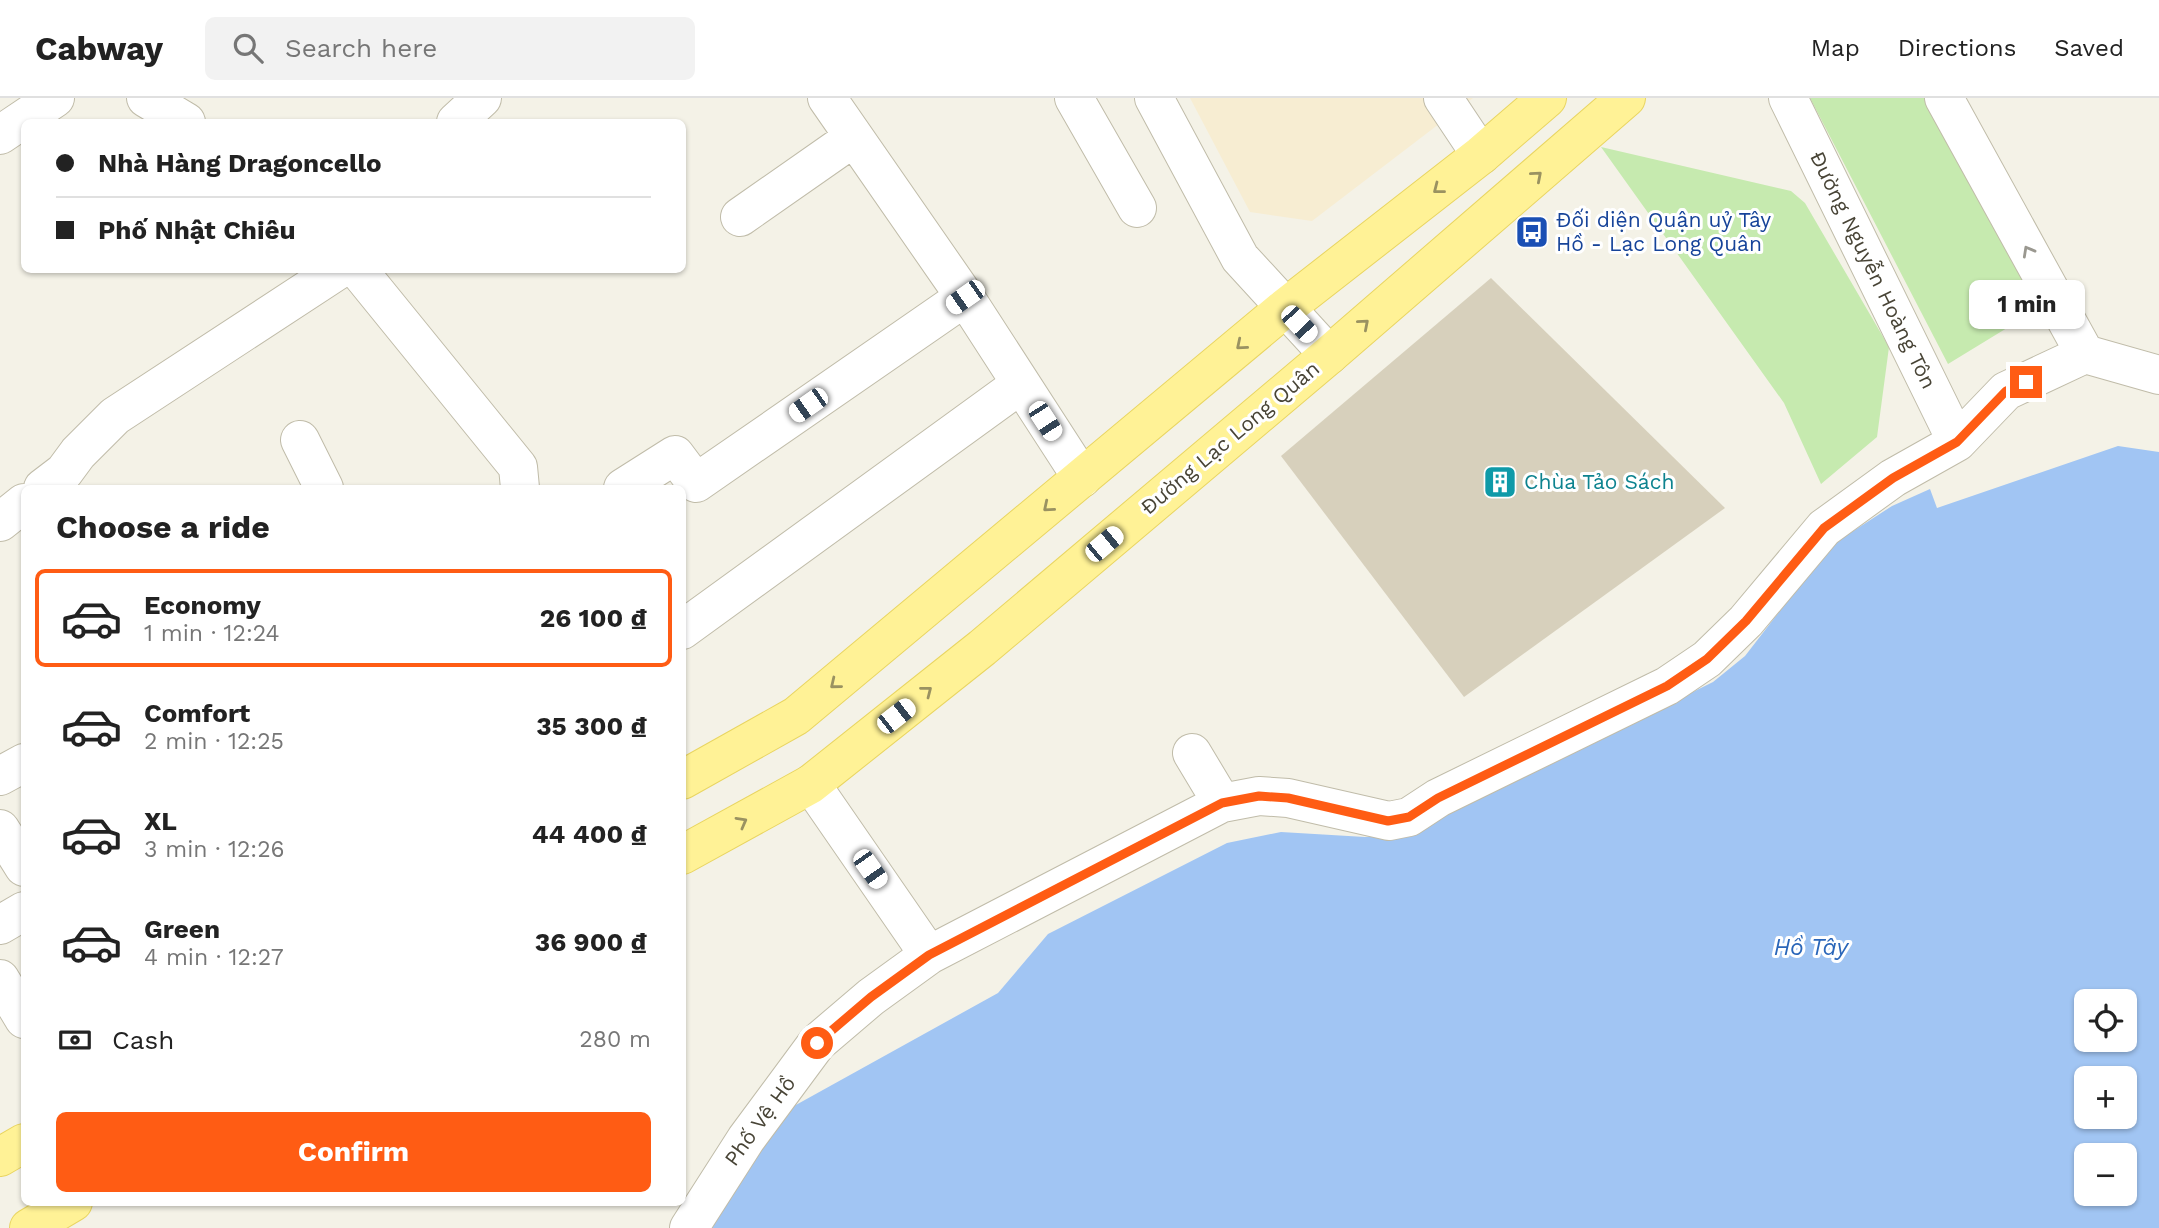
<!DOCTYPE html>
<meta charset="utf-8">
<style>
:root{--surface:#fff;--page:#f2f2f2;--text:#222;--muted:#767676;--line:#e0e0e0;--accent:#ff5c14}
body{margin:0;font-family:"Work Sans",sans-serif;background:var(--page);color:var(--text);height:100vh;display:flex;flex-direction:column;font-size:26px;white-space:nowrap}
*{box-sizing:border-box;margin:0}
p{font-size:23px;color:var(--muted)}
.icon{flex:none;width:38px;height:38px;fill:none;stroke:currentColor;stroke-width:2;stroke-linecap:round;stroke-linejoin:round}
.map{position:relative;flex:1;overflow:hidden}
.side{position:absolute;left:21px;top:387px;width:665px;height:721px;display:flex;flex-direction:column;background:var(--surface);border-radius:10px;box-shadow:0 2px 5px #0004}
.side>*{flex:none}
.guide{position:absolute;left:21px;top:21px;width:665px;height:154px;border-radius:10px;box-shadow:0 2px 5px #0004;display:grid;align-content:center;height:154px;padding:0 35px;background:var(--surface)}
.tools{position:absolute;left:2074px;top:891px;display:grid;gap:14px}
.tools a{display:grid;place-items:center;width:63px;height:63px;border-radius:10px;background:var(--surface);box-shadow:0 2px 5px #0004;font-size:35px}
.end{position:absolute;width:32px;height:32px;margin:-16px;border:9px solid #ff5c14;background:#fff;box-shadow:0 0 0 4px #fff}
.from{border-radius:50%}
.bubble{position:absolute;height:49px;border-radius:10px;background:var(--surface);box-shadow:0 2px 5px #0004;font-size:23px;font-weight:700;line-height:49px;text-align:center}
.car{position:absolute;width:21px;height:42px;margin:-21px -10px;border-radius:9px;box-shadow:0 0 5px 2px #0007;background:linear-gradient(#fff 24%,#345 0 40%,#fff 0 76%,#345 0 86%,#fff 0)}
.guide b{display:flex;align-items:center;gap:24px;height:66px;font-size:26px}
.guide b+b{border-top:2px solid var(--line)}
.guide i{width:18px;height:18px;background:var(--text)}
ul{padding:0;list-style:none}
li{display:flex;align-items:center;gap:21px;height:98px;margin:0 14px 10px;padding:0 21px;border:4px solid transparent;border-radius:10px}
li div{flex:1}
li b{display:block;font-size:26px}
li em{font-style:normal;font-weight:700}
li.on{border-color:var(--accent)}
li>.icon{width:63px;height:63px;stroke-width:1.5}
h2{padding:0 35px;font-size:32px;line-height:84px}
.pay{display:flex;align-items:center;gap:18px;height:77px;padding:0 35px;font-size:26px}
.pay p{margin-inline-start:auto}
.action{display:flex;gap:14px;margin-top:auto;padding:14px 35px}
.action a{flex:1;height:80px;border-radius:10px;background:var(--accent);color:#fff;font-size:28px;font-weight:700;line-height:80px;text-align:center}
header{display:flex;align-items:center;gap:42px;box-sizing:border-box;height:98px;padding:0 35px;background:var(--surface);border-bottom:2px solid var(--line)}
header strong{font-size:33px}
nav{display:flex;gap:38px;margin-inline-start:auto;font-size:24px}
.search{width:490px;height:63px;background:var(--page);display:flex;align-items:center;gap:18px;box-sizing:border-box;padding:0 24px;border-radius:10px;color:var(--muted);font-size:26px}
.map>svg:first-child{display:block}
</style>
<header>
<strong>Cabway</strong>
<div class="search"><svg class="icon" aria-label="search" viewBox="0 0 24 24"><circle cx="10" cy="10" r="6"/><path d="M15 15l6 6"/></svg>Search here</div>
<nav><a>Map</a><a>Directions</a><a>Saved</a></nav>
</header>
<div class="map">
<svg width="2159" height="1130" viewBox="0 0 2159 1130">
<rect width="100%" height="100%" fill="#f4f2e7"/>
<path fill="#f7edd2" d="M1190 0H1473L1312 123 1250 114Z"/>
<path fill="#c6eaaf" d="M1810 0H1926L2043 208 1948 266Z
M1601 49 1791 93 1805 105 1889 249 1877 339 1821 386 1784 305Z"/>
<path fill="#a1c5f3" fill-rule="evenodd" d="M2118 348 2159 354V1130H711L785 1013 998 895 1048 836 1227 745 1281 734 1365 739 1402 738 1713 584 1745 558 1830 448 1892 408 1930 391 1937 410ZM2086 903H2124V942H2086ZM2086 980H2124V1018H2086ZM2086 1057H2124V1096H2086Z"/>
<path fill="#d7d0bc" d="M1491 180 1725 410 1464 599 1281 358Z"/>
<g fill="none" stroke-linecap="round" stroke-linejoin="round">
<defs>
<path id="minor" d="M146 0 186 24
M827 0 965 199 1082 380
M1074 0 1137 110
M1154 0 1240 160 1329 257
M1443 0 1481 57
M1788 0 1957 344
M1944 0 2085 256
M456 24 482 0
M0 37 55 0
M740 119 853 40
M358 172 518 369 520 390
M300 342 324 390
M43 390 64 374 78 355 115 318 338 172
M623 390 675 357 696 385 965 199
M0 424 24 405
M682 532 1021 286
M1192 655 1222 705
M0 678 24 665
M811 686 929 857
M0 731 24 769
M0 827 24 813
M0 881 24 921
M689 1130 746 1041 817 945 871 899 929 857 1222 705 1259 698 1288 700 1389 723 1409 719 1438 700 1667 588 1707 561 1746 523 1824 430 1893 380 1957 344 2006 293 2085 256 2159 277"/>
<path id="major" d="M682 682 796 618 1285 210 1481 57 1547 0
M682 757 811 686 982 550 1329 257 1626 0
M0 1059 24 1045
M29 1130 73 1104"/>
</defs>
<use href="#minor" stroke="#c0bca9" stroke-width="40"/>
<use href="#major" stroke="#e9d561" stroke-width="40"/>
<use href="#minor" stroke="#fff" stroke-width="38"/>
<use href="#major" stroke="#fff296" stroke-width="38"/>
</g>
<defs><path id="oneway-chevron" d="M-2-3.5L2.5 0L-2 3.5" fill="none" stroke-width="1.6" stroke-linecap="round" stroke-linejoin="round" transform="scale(1.75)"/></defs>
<g stroke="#9a9261">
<use href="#oneway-chevron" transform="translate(1537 78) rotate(-41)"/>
<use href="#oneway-chevron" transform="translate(1438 91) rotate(142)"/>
<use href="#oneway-chevron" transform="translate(1364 226) rotate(-41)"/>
<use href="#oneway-chevron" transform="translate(1241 247) rotate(140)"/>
<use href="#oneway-chevron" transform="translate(1048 409) rotate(140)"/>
<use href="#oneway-chevron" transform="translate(835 586) rotate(141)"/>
<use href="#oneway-chevron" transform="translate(927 593) rotate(-38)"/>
<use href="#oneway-chevron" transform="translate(742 724) rotate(-29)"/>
</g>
<use stroke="#9a9890" href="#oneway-chevron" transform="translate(2028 153) rotate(-119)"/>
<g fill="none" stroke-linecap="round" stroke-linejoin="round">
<path stroke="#ff5c14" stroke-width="9" d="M817 945 871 899 929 857 1222 705 1259 698 1288 700 1388 723 1409 719 1438 700 1667 588 1707 561 1746 523 1824 430 1893 380 1957 344 2006 293 2026 284"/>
</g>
<defs>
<symbol id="bus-square" viewBox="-11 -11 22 22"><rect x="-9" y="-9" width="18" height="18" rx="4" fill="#1a4fb4" stroke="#fff"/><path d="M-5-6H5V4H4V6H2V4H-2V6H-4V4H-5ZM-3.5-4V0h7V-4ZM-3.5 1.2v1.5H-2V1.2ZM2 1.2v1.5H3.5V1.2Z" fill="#fff"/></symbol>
<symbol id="building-square" viewBox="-11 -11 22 22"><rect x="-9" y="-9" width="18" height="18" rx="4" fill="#0f9aa8" stroke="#fff"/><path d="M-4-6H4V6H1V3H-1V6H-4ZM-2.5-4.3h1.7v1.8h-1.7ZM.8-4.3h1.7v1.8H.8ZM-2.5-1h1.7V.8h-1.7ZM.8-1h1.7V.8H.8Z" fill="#fff"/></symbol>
</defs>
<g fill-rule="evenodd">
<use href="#bus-square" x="1513" y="115" width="38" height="38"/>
<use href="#building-square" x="1481" y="365" width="38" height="38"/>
</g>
<g text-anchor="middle" stroke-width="6" stroke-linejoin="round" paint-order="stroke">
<g font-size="21" fill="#164399" stroke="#fff" text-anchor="start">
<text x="1556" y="129">Đối diện Quận uỷ Tây<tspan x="1556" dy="24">Hồ - Lạc Long Quân</tspan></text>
</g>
<g font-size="21" fill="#484436" stroke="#fff">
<text transform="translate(1873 172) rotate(64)" y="7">Đường Nguyễn Hoàng Tôn</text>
<text transform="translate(1230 340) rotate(-40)" y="7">Đường Lạc Long Quân</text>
<text transform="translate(760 1023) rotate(-54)" y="7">Phố Vệ Hồ</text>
</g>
<g font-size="21" fill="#0d838f" stroke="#fff" text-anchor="start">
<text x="1524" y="391">Chùa Tảo Sách</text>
</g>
<g font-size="23" font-style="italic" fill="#2a66b9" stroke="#fff">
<text x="1811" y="857">Hồ Tây</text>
</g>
</g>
</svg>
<div class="tools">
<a><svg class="icon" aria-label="locate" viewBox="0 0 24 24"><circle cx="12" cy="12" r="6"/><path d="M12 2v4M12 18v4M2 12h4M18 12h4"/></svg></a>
<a>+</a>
<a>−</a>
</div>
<i class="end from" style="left:817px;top:945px"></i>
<i class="end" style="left:2026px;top:284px"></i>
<div class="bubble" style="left:1969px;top:182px;width:116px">1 min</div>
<i class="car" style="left:965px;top:199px;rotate:235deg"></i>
<i class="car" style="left:1299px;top:226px;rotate:137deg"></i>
<i class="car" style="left:808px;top:307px;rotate:235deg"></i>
<i class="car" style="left:1045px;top:323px;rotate:147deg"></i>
<i class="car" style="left:1104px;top:446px;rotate:50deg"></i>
<i class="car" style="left:896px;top:618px;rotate:52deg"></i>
<i class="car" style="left:870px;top:771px;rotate:145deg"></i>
<div class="guide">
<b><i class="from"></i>Nhà Hàng Dragoncello</b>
<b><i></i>Phố Nhật Chiêu</b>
</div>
<section class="side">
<h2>Choose a ride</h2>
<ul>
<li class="on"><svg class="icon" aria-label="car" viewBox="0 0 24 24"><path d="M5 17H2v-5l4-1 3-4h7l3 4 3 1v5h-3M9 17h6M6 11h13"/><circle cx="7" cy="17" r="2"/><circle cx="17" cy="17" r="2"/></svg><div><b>Economy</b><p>1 min · 12:24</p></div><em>26 100 ₫</em></li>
<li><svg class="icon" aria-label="car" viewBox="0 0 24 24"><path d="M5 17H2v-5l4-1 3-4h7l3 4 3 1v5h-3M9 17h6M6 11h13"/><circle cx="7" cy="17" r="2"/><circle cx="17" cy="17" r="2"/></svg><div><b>Comfort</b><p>2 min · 12:25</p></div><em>35 300 ₫</em></li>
<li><svg class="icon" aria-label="car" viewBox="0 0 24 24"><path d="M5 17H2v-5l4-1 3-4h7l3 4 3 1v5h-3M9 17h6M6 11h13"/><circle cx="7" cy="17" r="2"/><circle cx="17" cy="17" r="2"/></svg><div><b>XL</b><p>3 min · 12:26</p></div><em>44 400 ₫</em></li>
<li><svg class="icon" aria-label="car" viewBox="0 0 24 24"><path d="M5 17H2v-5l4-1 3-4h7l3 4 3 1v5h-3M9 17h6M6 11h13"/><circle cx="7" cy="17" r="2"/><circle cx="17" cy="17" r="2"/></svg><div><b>Green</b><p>4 min · 12:27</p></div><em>36 900 ₫</em></li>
</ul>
<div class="pay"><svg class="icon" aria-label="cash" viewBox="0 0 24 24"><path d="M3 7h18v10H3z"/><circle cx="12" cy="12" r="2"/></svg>Cash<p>280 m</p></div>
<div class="action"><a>Confirm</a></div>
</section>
</div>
